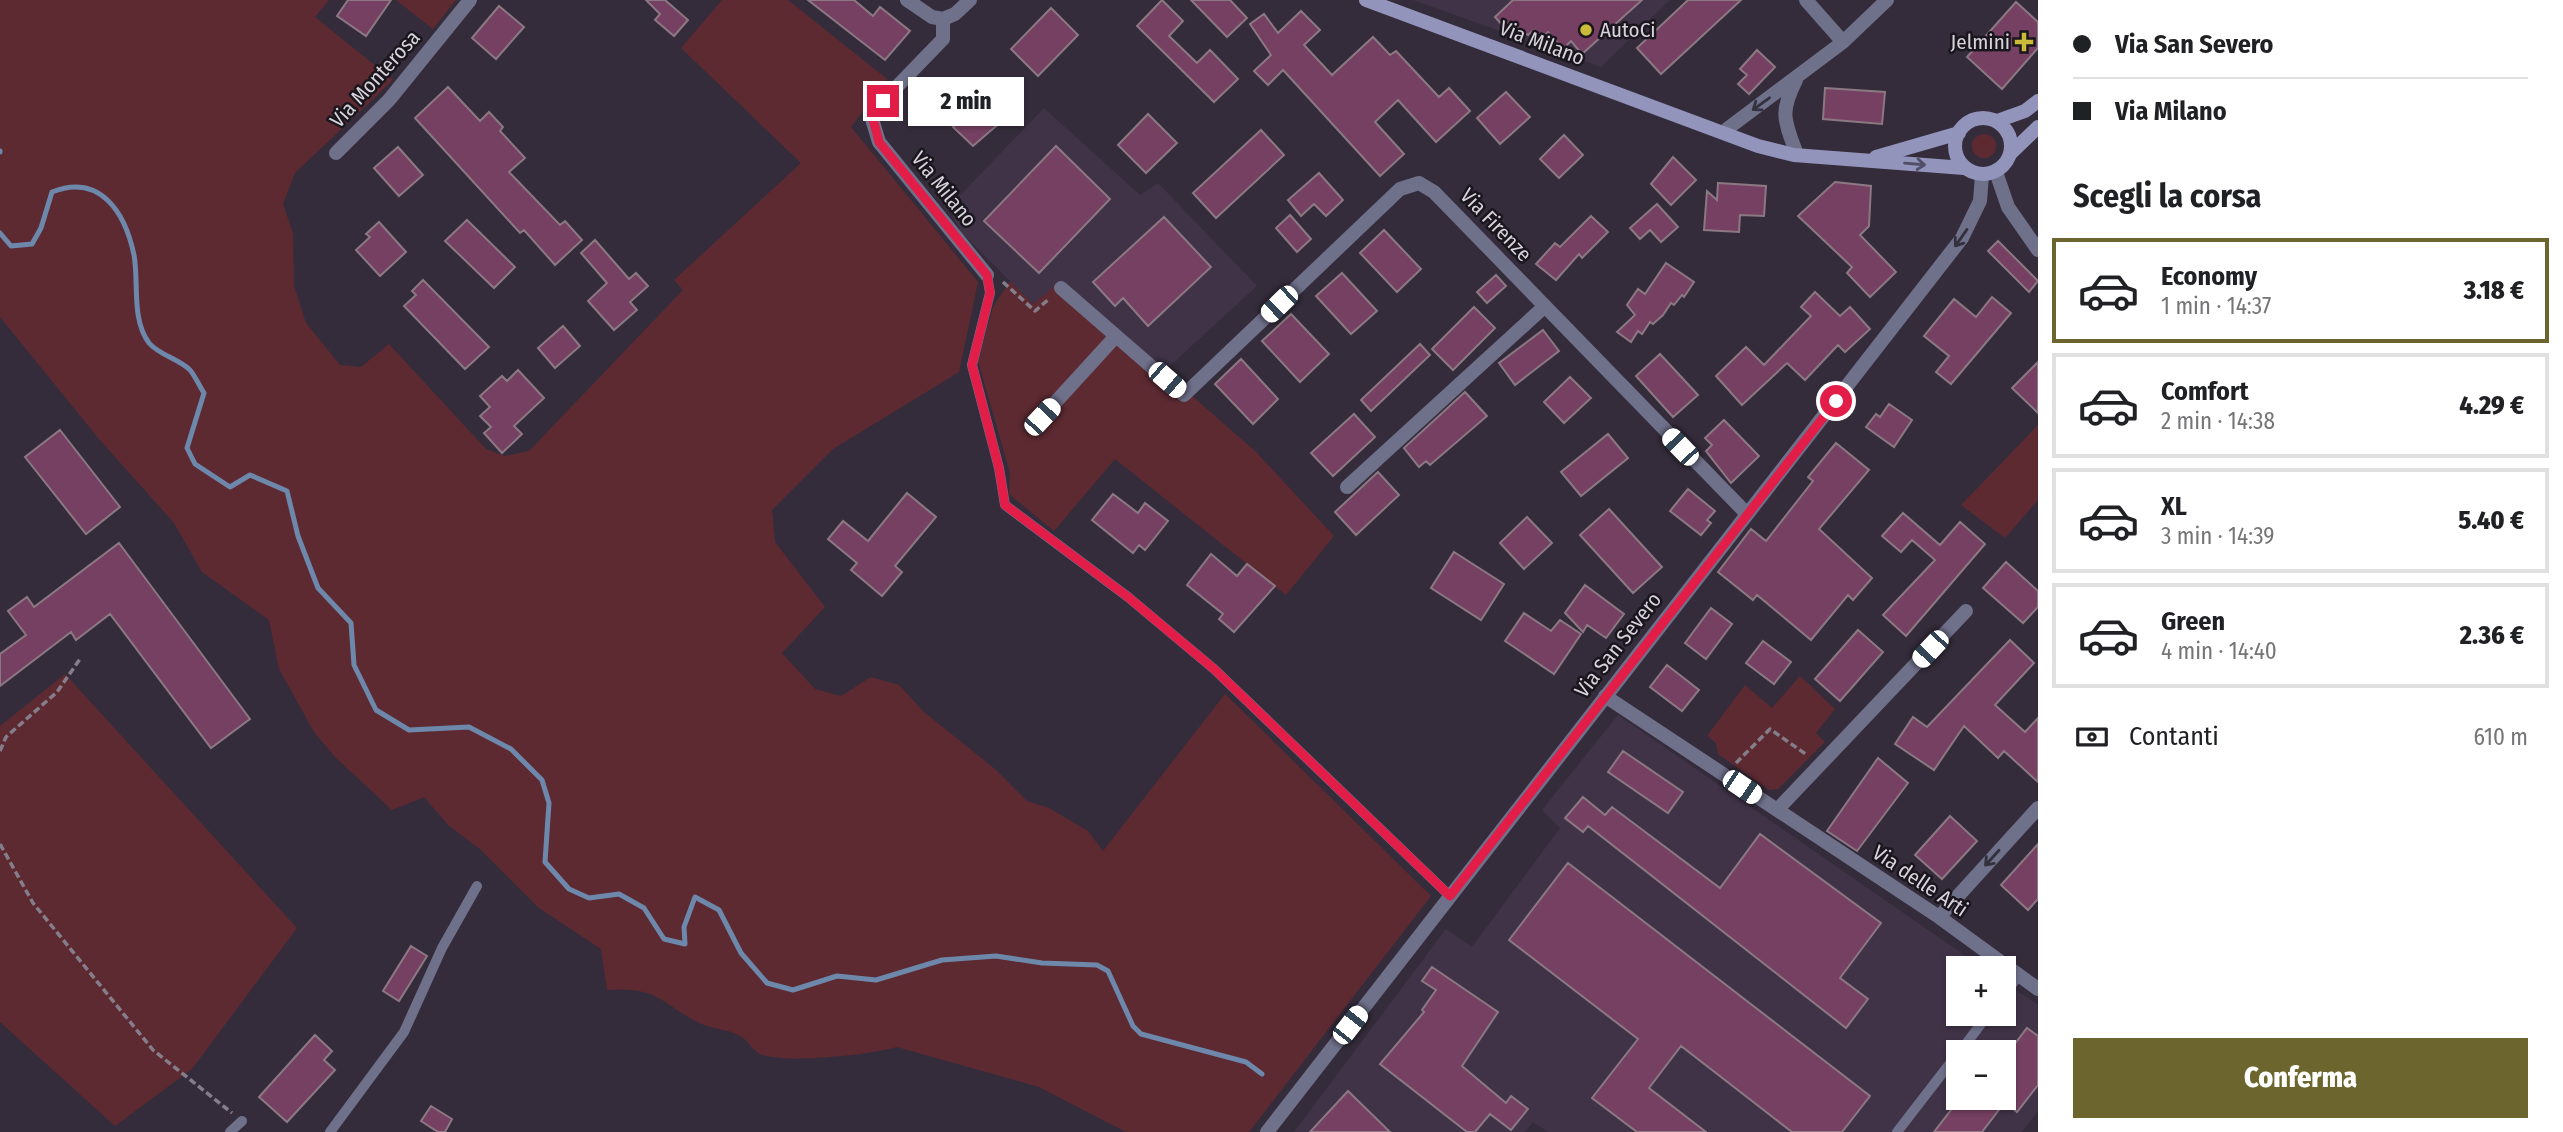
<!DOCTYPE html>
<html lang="it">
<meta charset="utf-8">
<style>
:root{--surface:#fff;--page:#f6f6f6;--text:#202124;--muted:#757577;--line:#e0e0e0;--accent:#6c662e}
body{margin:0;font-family:"Fira Sans Condensed",sans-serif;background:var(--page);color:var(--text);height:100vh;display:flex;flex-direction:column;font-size:26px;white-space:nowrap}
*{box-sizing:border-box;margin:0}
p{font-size:23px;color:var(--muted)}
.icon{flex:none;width:38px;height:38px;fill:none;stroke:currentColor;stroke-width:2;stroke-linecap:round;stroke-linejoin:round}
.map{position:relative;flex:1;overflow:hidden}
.panel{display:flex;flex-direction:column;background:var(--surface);width:525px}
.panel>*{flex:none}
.top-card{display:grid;align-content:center;height:154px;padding:0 35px;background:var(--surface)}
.fabs{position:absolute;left:1946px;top:956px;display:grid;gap:14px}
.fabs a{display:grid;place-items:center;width:70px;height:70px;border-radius:0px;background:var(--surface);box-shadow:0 2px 5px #0004;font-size:35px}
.end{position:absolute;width:32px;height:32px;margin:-16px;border:9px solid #e11d48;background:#fff;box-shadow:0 0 0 4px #fff}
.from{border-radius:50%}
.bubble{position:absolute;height:49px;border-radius:0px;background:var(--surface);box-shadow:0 2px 5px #0004;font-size:23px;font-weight:800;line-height:49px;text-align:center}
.car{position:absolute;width:21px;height:42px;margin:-21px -10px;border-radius:9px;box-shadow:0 0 5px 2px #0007;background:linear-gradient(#fff 24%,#345 0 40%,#fff 0 76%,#345 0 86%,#fff 0)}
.top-card b{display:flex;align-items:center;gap:24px;height:66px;font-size:26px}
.top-card b+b{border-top:2px solid var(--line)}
.top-card i{width:18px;height:18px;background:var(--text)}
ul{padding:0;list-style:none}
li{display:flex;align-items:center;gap:21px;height:105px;margin:0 14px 10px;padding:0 21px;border:4px solid var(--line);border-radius:0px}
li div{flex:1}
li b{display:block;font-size:26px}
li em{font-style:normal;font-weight:800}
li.on{border-color:var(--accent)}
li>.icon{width:63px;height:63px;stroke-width:1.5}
h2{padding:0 35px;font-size:32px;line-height:84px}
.pay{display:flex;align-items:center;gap:18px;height:77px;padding:0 35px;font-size:26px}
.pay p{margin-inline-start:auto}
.button{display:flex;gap:14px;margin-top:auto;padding:14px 35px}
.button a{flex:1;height:80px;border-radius:0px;background:var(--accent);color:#fff;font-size:28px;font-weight:800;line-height:80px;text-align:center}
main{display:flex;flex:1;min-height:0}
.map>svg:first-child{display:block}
</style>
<main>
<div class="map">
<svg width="2038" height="1132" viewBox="0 0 2038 1132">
<rect width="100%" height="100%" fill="#352c3b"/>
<path fill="#403348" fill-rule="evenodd" d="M1413 0H1670L1601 67Z
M1044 108 1140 195 1158 183 1257 286 1163 372 1033 304 962 233 948 208Z
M1618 715 1983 968H1958V1013H2004V982L2038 1005V1111L2022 1132H1548L1533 1122 1525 1132H1294L1446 929 1472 947 1560 828 1542 810ZM1958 1052H2004V1097H1958Z"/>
<path fill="#5d2a32" d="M0 0H329L315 17 393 80 295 173 283 204 293 233 294 286 306 323 340 365 361 367 389 344 486 449 505 456 529 451 683 290 674 280 801 163 681 48 722 0H788L887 79 851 127 978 282 959 372 833 449 772 510 775 542 825 607 782 653 815 689 841 696 871 677 899 685 924 712 995 769 1027 801 1049 808 1088 831 1103 851 1225 694 1431 896 1249 1132H1126L1039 1087 897 1047C870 1055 785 1064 760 1054 752 1050 748 1040 740 1036 728 1029 712 1029 699 1023 660 1002 657 986 607 990L601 949 539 908 480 849 449 826 424 797 392 810 335 757 314 732 279 669 269 620 202 572 174 523 99 439 0 317Z
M396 0H456L433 29Z
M1972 146a12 12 0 1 1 24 0a12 12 0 1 1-24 0Z
M1010 281 1033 304 1061 281 1256 452 1334 536 1286 595 1115 459 1054 531 1009 494 1010 473 978 361 993 307Z
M2038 425V500L2005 538 1961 505Z
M65 674 297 928 192 1069 115 1126 0 1022V726Z
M1800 676 1835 709 1816 733 1825 742 1778 789 1769 790 1718 754 1716 743 1707 736 1745 685 1772 708Z"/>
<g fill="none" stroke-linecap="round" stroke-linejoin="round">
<path stroke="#6d88ab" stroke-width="5" d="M0 151V152
M0 233 11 246 32 244 41 228 52 192C100 173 125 212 134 255 139 281 131 319 149 343 159 355 179 359 190 370 195 376 199 385 204 393L187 448 195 464 230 487 250 475 287 491 298 536 318 588 351 623 354 665 376 710 409 730 469 727 511 749 542 780 549 803 545 862 569 889 589 898 619 894 644 908 664 939 685 944 684 927 695 897 719 910 741 953 767 983 793 990 837 976 876 980 942 960 996 956 1042 963 1097 965 1108 971 1133 1026 1141 1034 1246 1062 1262 1074"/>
</g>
<path fill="#754062" stroke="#8b7883" stroke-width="2" d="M348 0H391L366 36 337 16Z
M646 0H665L688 20 674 36 655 20 660 14Z
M808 0H854L873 16 880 7 910 31 885 60Z
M1162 0 1183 21 1169 36 1197 63 1210 50 1238 79 1214 102 1137 26Z
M1191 0H1230L1247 18 1227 37Z
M1513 0H1642L1582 54 1571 41 1563 49 1548 32 1541 39 1534 30 1528 35 1510 22 1504 27 1495 17Z
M1688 0H1741L1661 74 1637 48Z
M2016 2 2038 22V48L2002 89 1967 57Z
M499 6 524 27 496 59 472 38Z
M1051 8 1078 35 1038 76 1011 49Z
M1301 11 1320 30 1304 45 1332 75 1373 37 1390 55 1396 51 1439 97 1449 88 1470 111 1436 142 1398 100 1375 122 1404 154 1380 176 1283 70 1268 85 1254 71 1271 55 1250 24 1264 14 1278 33Z
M1757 50 1775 67 1749 94 1738 84 1747 75 1740 69Z
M448 87 480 121 489 112 503 127 500 131 525 158 509 172 560 225 565 221 582 240 555 265 524 230 520 233 415 118Z
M1825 88 1885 92 1882 124 1823 119Z
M969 90 1002 121 973 146 953 127 965 115 955 105Z
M1506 92 1530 117 1500 144 1477 118Z
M1148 114 1177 143 1146 173 1118 145Z
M1261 130 1284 155 1216 218 1193 193Z
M1564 135 1583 155 1559 178 1540 159Z
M1056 146 1110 199 1039 273 984 221Z
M398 147 423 175 399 196 374 168Z
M1673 157 1696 180 1671 205 1651 184Z
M1319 173 1343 200 1326 216 1314 204 1301 216 1288 200Z
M1835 182 1871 186 1869 226 1860 235 1896 272 1870 297 1847 273 1852 267 1798 216Z
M1718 183 1766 186 1764 216 1740 215 1739 232 1704 230 1707 191 1717 200Z
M1657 204 1678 227 1661 242 1650 230 1640 239 1630 228Z
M1290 215 1311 239 1297 252 1276 228Z
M1591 216 1608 232 1582 258 1579 254 1556 280 1536 264 1555 243 1560 247Z
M1164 217 1211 267 1148 326 1123 298 1115 306 1093 282Z
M467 220 515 267 494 288 445 241Z
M379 222 406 252 380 276 356 250 370 237 366 234Z
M1384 230 1421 269 1397 292 1360 253Z
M595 240 629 279 636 273 648 286 630 302 637 310 614 330 588 301 607 283 581 253Z
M1998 241 2038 281 2029 292 1988 251Z
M1666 263 1694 282 1684 297 1682 295 1674 305 1671 303 1663 315 1653 324 1650 322 1642 334 1638 331 1631 342 1617 332 1635 315 1627 305 1638 289 1645 294Z
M1342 273 1377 311 1351 334 1316 296Z
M1496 275 1506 286 1487 303 1477 292Z
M423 280 489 347 465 369 404 306 416 295 412 291Z
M1815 292 1840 316 1850 307 1870 329 1845 352 1838 345 1805 380 1787 363 1742 405 1716 376 1746 347 1764 365 1811 316 1801 307Z
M1992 297 2011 313 1951 384 1936 372 1949 356 1924 336 1954 299 1976 317Z
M1474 307 1495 328 1453 370 1432 349Z
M1291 314 1329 354 1300 382 1262 341Z
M563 326 580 346 555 368 538 348Z
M1543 330 1559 351 1515 385 1499 363Z
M1420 344 1430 355 1371 411 1361 400Z
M1660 354 1698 395 1673 417 1636 376Z
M1241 359 1278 399 1253 424 1215 384Z
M2038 362V413L2012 388Z
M518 370 544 398 514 426 522 434 502 453 484 433 491 427 480 416 490 407 480 396 502 376 507 381Z
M1570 377 1591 398 1564 423 1544 402Z
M1465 392 1487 416 1430 465 1426 461 1419 467 1404 448Z
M1889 404 1912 420 1894 447 1866 427 1876 414 1880 417Z
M1354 414 1375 437 1333 476 1311 453Z
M1724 420 1759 456 1731 483 1706 451 1712 445 1705 438Z
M60 430 120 507 86 534 25 457Z
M1608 434 1628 458 1581 496 1561 472Z
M1836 443 1869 470 1819 529 1872 578 1853 600 1848 595 1811 640 1757 595 1753 600 1718 572 1751 529 1766 541 1813 481 1808 477Z
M1378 472 1399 495 1356 535 1335 512Z
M1688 489 1715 511 1707 520 1711 523 1701 535 1670 511Z
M907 493 936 517 895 566 902 572 882 596 851 570 857 563 828 539 843 521 868 541Z
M1113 494 1138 513 1145 503 1168 521 1145 550 1139 545 1133 553 1092 520Z
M1609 509 1662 567 1633 593 1580 535Z
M1903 513 1940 545 1960 522 1985 544 1906 636 1883 615 1935 560 1912 540 1901 552 1882 536Z
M1527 517 1552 543 1524 569 1500 543Z
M119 543 250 719 211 748 110 614 76 640 71 632 0 686V654L26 635 8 611 27 597 34 607Z
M1454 552 1504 584 1481 620 1431 588Z
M1211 554 1237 576 1247 564 1275 586 1234 632 1219 619 1223 614 1187 585Z
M2006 562 2038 591V607L2023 623 1983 588Z
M1585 585 1624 614 1606 638 1587 625 1583 632 1565 613Z
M1711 608 1732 624 1706 659 1685 643Z
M1524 613 1551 631 1560 620 1581 634 1554 674 1505 641Z
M1858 630 1883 652 1840 701 1815 679Z
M2010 640 2034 663 1995 705 2025 732 2038 718V782L2004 751 1998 758 1964 726 1934 770 1895 744 1913 717 1927 727Z
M1763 641 1791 662 1774 684 1746 663Z
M1667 665 1699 690 1682 711 1650 687Z
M1623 751 1683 792 1668 813 1608 772Z
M1878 758 1908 783 1857 851 1827 831Z
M1583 797 1605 815 1612 807 1720 888 1760 834 1881 923 1840 978 1868 999 1846 1028 1588 826 1583 832 1565 818Z
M1950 816 1977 841 1942 879 1915 855Z
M2038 844V899L2028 910 2001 885Z
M1568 863 1870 1096 1842 1132H1792L1681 1046 1649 1088 1706 1132H1637L1592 1098 1638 1039 1509 940Z
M411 946 427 956 399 1001 383 991Z
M1432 967 1498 1012 1462 1066 1506 1103 1511 1096 1528 1109 1511 1130 1490 1114 1475 1132H1467L1380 1064 1424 1012 1422 1010 1436 990 1422 981Z
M2027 1028 2038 1036V1085L2017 1112 2005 1102 1982 1132H1934L1961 1097H2004V1058Z
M315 1035 332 1051 324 1060 335 1070 287 1122 259 1097Z
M1348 1091 1390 1132H1310Z
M431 1106 452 1119 445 1132H438L421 1121Z"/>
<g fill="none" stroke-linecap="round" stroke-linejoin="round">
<path stroke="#857e8a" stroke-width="3.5" stroke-dasharray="7 3.5" stroke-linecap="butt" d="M1003 282 1035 311 1049 299
M0 751 6 737 57 692 80 659
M1736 763 1770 729 1807 755
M0 844 33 903 153 1050 232 1113"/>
<path stroke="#6f708a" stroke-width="10" d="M987 275 990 293 972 365 999 468 1005 505 1128 597 1214 669 1450 896
M2004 995 2019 975
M1960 1052 1989 1013
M230 1132 242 1121
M330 1132 404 1032 442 948 477 886
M1897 1132 1958 1053"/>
<path stroke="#6f708a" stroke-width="14" d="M907 0 932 17 943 19
M970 0 955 14 943 19V39L883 101 872 119 879 142 987 275
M1806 0 1843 42
M1727 129 1843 42 1887 0
M1795 149C1783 118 1781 110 1796 80
M336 153 389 100 470 0
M1996 172 2008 207 2038 250
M1061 288 1184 395 1400 189 1419 183 1434 192 1747 514
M1042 417 1116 336
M1347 487 1545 306
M1605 696 1939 917 2038 989
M1777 810 1966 611
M1939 917 2038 808
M1267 1132 1962 238 1980 201 1982 175"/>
<path stroke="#9294bc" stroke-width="14" d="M1366 0 1758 146 1794 155 1964 168
M1955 146a28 28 0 1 1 56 0a28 28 0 1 1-56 0Z
M1997 121 2025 111 2038 101
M2011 153 2038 127
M1876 157 1959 133"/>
</g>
<defs><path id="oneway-shaft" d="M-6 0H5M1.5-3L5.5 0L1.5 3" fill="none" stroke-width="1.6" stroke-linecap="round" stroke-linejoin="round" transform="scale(1.75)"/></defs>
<g stroke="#34313e">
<use href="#oneway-shaft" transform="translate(1761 104) rotate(144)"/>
<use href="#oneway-shaft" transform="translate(1961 238) rotate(125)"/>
<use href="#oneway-shaft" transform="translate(1992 858) rotate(132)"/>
</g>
<use stroke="#504f65" href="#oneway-shaft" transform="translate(1915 164) rotate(5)"/>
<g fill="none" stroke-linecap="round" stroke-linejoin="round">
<path stroke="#e11d48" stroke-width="9" d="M883 101 873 119 879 142 987 275 990 293 972 365 999 468 1005 505 1128 597 1214 669 1450 896 1836 401"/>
</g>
<g fill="#caba3a" stroke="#1a161d" stroke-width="2.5">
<circle cx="1586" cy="30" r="7"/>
<path d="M2020.5 31.5h7v7h7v7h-7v7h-7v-7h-7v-7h7z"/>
</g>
<g text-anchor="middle" stroke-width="5" stroke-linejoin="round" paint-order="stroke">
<g font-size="21" fill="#d7d2db" stroke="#1a161d" text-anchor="start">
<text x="1600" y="37">AutoCi</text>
<text x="2010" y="49" text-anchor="end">Jelmini</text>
</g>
<g font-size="21" fill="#d7d2db" stroke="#1a161d">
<text transform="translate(1542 43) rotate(21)" y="7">Via Milano</text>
<text transform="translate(375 79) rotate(-48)" y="7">Via Monterosa</text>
<text transform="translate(944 189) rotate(51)" y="7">Via Milano</text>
<text transform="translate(1496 225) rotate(46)" y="7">Via Firenze</text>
<text transform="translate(1618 645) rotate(-52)" y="7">Via San Severo</text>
<text transform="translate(1920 881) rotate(34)" y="7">Via delle Arti</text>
</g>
</g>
</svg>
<div class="fabs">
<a>+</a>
<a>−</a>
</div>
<i class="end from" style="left:1836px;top:401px"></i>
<i class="end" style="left:883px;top:101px"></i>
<div class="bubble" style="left:908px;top:77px;width:116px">2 min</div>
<i class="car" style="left:1279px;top:304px;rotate:226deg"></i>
<i class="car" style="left:1167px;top:380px;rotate:131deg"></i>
<i class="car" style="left:1042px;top:417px;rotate:43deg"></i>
<i class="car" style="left:1680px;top:447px;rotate:316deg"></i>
<i class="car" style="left:1930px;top:649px;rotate:223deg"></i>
<i class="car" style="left:1742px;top:787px;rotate:124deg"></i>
<i class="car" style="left:1350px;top:1025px;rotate:38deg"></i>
</div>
<section class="panel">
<div class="top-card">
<b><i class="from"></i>Via San Severo</b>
<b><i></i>Via Milano</b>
</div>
<h2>Scegli la corsa</h2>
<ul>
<li class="on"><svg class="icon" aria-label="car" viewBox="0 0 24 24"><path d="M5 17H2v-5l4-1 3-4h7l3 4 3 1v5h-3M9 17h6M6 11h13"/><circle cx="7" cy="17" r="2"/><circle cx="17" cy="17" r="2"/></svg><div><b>Economy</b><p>1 min · 14:37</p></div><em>3.18 €</em></li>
<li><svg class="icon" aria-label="car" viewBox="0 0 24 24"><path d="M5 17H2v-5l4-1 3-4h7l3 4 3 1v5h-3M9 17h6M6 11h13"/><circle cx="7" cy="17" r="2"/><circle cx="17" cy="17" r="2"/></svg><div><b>Comfort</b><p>2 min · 14:38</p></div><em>4.29 €</em></li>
<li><svg class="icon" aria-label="car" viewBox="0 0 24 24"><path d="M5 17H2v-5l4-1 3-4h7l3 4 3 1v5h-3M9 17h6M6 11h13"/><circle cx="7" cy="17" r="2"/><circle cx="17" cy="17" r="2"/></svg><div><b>XL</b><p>3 min · 14:39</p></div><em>5.40 €</em></li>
<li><svg class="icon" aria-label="car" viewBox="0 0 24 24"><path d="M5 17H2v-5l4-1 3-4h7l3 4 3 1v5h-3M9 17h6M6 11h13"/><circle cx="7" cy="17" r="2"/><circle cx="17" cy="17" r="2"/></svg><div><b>Green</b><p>4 min · 14:40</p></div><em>2.36 €</em></li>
</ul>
<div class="pay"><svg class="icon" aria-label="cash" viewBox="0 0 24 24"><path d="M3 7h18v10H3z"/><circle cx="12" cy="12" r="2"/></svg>Contanti<p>610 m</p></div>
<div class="button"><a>Conferma</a></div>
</section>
</main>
